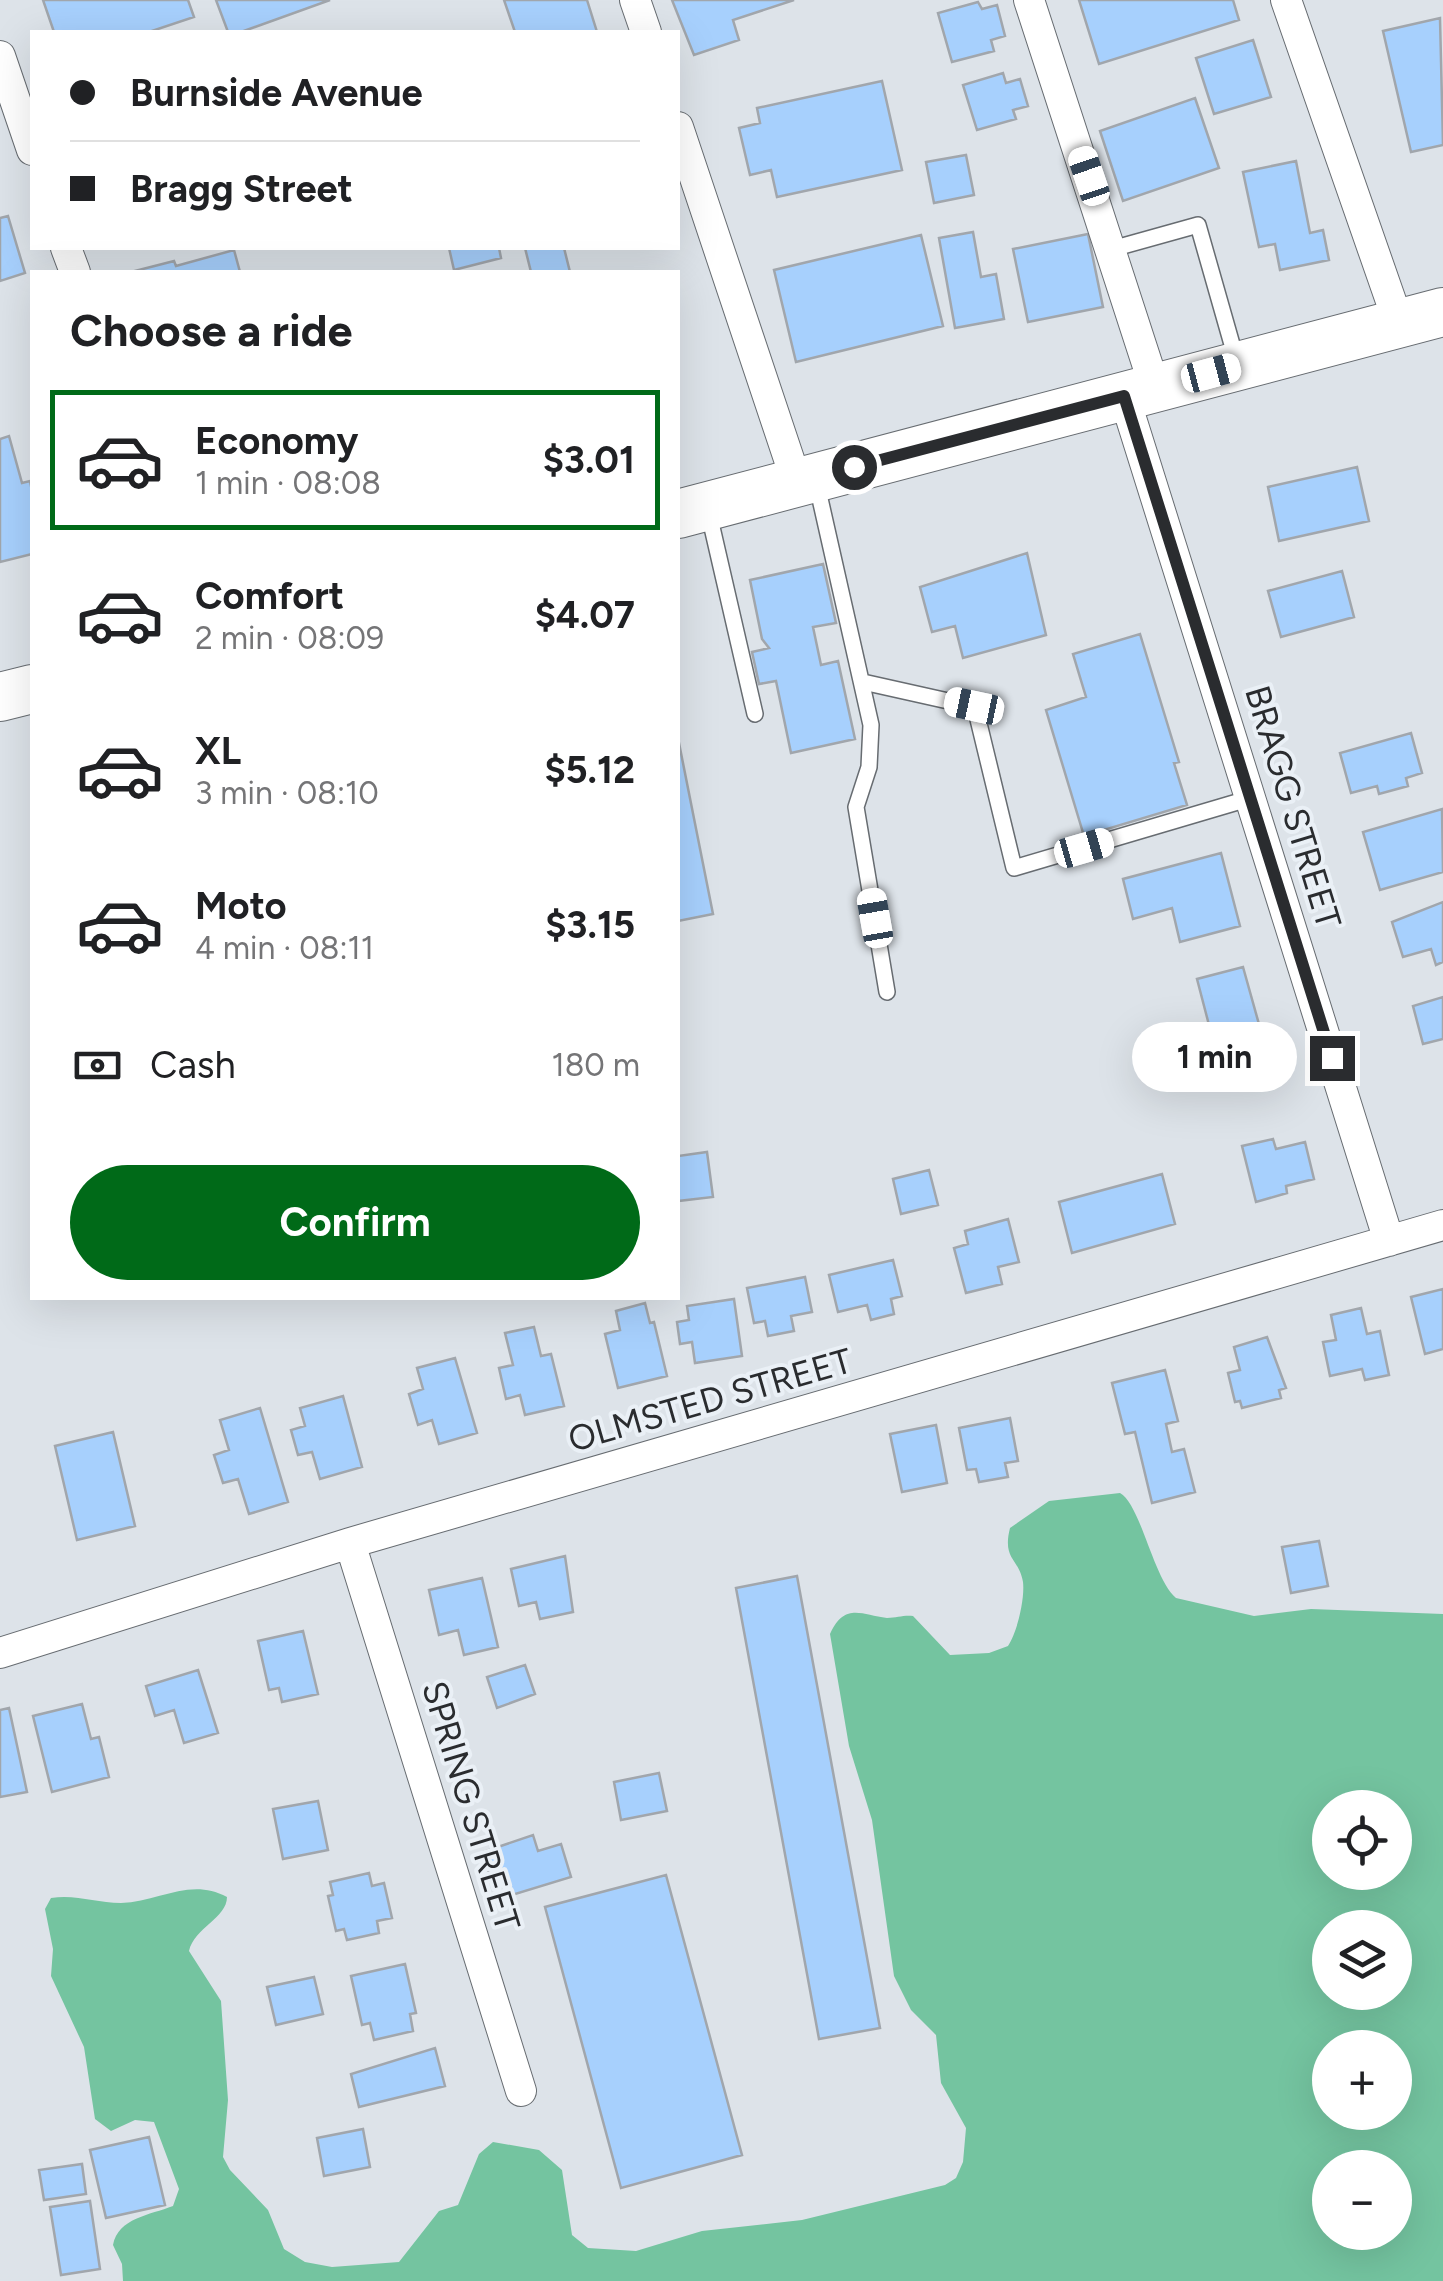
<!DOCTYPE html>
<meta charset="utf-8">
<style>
:root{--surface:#fff;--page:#f2f2f2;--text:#202124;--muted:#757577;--line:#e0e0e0;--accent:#006a18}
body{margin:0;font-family:Figtree,sans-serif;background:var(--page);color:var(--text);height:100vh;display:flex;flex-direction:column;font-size:38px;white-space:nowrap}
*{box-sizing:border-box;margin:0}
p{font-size:32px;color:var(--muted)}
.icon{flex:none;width:55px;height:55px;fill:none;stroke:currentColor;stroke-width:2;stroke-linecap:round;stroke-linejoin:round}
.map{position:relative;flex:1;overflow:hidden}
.panel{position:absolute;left:30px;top:270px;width:650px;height:1030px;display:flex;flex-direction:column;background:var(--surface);border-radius:0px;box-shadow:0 10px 40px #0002}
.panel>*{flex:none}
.guide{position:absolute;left:30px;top:30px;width:650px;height:220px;border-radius:0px;box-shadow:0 10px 40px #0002;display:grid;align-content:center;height:220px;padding:0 40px;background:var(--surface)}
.tools{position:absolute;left:1312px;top:1790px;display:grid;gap:20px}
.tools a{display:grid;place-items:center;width:100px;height:100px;border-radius:50%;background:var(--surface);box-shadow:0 10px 40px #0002;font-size:50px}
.end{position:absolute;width:45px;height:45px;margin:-22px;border:12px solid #2a2c2f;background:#fff;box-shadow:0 0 0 5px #fff}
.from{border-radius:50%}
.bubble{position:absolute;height:70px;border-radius:35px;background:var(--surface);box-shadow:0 10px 40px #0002;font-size:32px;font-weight:700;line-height:70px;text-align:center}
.car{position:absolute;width:30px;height:60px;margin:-30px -15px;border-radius:12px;box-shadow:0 0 8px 2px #0007;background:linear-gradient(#fff 24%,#345 0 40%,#fff 0 76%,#345 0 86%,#fff 0)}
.guide b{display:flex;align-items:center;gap:35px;height:95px;font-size:38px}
.guide b+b{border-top:2px solid var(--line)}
.guide i{width:25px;height:25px;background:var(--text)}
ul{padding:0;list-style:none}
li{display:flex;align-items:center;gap:30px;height:140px;margin:0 20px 15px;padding:0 20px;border:5px solid transparent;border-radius:0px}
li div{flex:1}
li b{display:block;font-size:38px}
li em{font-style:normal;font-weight:700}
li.on{border-color:var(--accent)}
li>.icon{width:90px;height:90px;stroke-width:1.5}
h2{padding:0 40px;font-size:45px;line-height:120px}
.pay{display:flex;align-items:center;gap:25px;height:110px;padding:0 40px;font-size:38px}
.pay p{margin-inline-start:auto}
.primary-button{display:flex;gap:20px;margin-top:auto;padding:20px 40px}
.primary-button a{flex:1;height:115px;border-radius:60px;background:var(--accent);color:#fff;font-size:40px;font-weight:700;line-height:115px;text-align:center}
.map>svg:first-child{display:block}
</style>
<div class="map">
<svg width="1443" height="2281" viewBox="0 0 1443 2281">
<rect width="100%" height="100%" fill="#dde3e9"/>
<path fill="#74c4a0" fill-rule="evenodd" d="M1120 1493C1141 1505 1153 1578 1176 1598L1254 1616 1311 1609 1443 1614V2281H123L122 2264 113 2245C118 2218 150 2215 173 2206L179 2189 154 2122 135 2120 111 2131 95 2119 84 2047 51 1976 53 1949 45 1909 51 1898C76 1894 96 1903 121 1903 159 1902 190 1877 227 1897 227 1918 194 1928 189 1951L221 2001 228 2100 223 2157 230 2170 268 2210 284 2249 305 2262 332 2267 399 2262 439 2211 458 2205 479 2154 493 2142 539 2150 562 2170 572 2235 588 2248 636 2251 702 2231 802 2220 945 2185 956 2178 963 2162 966 2128 941 2083 936 2035 911 2010 894 1976 872 1820 849 1746 830 1634C845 1602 861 1615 887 1618 897 1618 903 1615 913 1616L950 1655 989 1653 1008 1646C1017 1633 1025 1599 1023 1582 1019 1558 1002 1560 1010 1528L1049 1501ZM1330 1808H1395V1872H1330ZM1330 1928H1395V1992H1330ZM1330 2048H1395V2112H1330ZM1330 2168H1395V2232H1330Z"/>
<path fill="#a7d0fd" stroke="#a1a6ac" stroke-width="2.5" d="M43 0H188L194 17 149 32H54Z
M216 0H330L241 32H228Z
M504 0H587L597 32H515Z
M672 0H794L733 20 739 40 694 55Z
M1079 0H1233L1239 20 1099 64Z
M978 2 982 9 997 5 1005 36 991 40 994 51 952 62 938 13Z
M1440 18 1443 145 1411 152 1383 31Z
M1253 40 1271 97 1214 114 1196 58Z
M1003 73 1006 83 1020 79 1028 106 1013 110 1016 119 977 130 963 85Z
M882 81 902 170 777 197 771 170 750 175 739 128 760 123 757 108Z
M1195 98 1219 168 1123 201 1100 131Z
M966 155 974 195 934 203 926 162Z
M1296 161 1310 233 1323 230 1329 260 1280 270 1275 244 1259 247 1243 172Z
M8 216 25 273 0 281V218Z
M973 232 981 277 996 274 1004 319 955 328 939 238Z
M1088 234 1103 307 1028 322 1013 249Z
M921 235 943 326 796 362 774 270Z
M449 248H499L501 258 454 270Z
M525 248H564L570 272H531Z
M234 250 240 272H131L174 261 176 266Z
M9 436 22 483 30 481 32 491V554L0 562V439Z
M1357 467 1369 521 1279 541 1268 487Z
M1027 553 1046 635 963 658 955 626 932 632 920 587Z
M823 564 836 623 813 627 821 665 838 661 855 739 791 753 776 681 759 684 752 652 769 648 762 639 750 580Z
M1342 571 1354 617 1281 637 1268 591Z
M1140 634 1179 762 1174 763 1187 805 1084 836 1046 710 1086 697 1073 654Z
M1411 733 1422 773 1406 778 1408 786 1379 794 1377 786 1351 793 1340 753Z
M678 738 713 914 678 921Z
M1442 809 1443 872 1380 890 1363 832Z
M1221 853 1240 926 1180 942 1172 908 1133 919 1123 879Z
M1443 902V962L1436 965 1431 949 1403 957 1392 922Z
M1243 967 1262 1035 1215 1048 1197 979Z
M1443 997V1039L1423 1044 1413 1006Z
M1273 1139 1276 1149 1305 1142 1314 1179 1286 1186 1287 1193 1256 1202 1242 1146Z
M707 1152 713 1197 678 1201V1156Z
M929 1170 938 1205 901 1214 893 1179Z
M1162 1174 1175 1224 1072 1253 1059 1202Z
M1008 1219 1019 1262 998 1267 1002 1284 966 1293 954 1248 968 1244 965 1231Z
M893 1260 902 1296 891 1299 894 1314 871 1320 867 1305 838 1312 829 1275Z
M805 1277 812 1312 791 1316 794 1331 768 1336 765 1321 754 1323 747 1288Z
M1443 1289V1349L1425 1354 1411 1297Z
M734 1299 742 1356 695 1363 692 1342 680 1344 677 1322 689 1320 687 1306Z
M645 1303 650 1323 654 1322 667 1376 618 1388 605 1334 620 1330 616 1311Z
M1361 1308 1367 1334 1380 1331 1389 1375 1365 1380 1362 1369 1330 1376 1323 1342 1336 1340 1331 1315Z
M534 1327 541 1356 551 1354 564 1406 525 1415 520 1395 506 1399 499 1368 513 1365 505 1333Z
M1267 1337 1286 1388 1279 1390 1281 1398 1242 1408 1240 1401 1235 1402 1228 1373 1240 1370 1234 1347Z
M455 1358 477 1433 439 1444 432 1420 418 1425 409 1394 423 1389 417 1368Z
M1165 1370 1178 1421 1166 1424 1172 1452 1184 1449 1195 1492 1152 1503 1135 1432 1125 1434 1112 1383Z
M343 1396 362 1467 320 1479 312 1452 298 1455 291 1430 305 1426 300 1408Z
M260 1408 288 1502 249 1514 238 1479 223 1483 214 1455 229 1450 220 1420Z
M1010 1418 1018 1461 1005 1463 1008 1477 979 1482 976 1469 967 1470 959 1428Z
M936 1425 947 1483 902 1492 890 1434Z
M113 1432 135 1526 77 1540 55 1446Z
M1319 1541 1328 1586 1291 1593 1282 1547Z
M565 1556 573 1612 540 1619 536 1602 519 1606 511 1569Z
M797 1576 880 2028 819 2039 736 1588Z
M482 1578 498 1647 464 1655 458 1630 439 1635 429 1590Z
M303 1631 318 1694 282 1702 279 1688 269 1690 258 1641Z
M525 1665 535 1694 497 1708 487 1677Z
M198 1670 218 1733 184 1743 174 1710 155 1716 146 1686Z
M82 1704 91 1739 99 1737 109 1777 52 1792 33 1716Z
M9 1708 27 1792 0 1797V1710Z
M659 1773 667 1811 621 1820 614 1782Z
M318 1801 328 1850 283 1859 273 1809Z
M533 1835 538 1851 561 1844 571 1877 512 1895 508 1881 493 1885 483 1852Z
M369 1873 372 1886 384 1883 392 1918 377 1921 379 1933 347 1940 344 1929 336 1931 328 1896 333 1895 330 1882Z
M666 1875 742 2155 621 2188 545 1907Z
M405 1964 416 2013 410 2014 413 2031 374 2040 370 2023 362 2025 351 1976Z
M314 1977 323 2014 276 2025 267 1987Z
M435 2048 445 2086 359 2107 351 2074Z
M363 2129 370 2167 324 2176 317 2138Z
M149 2137 165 2205 106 2218 90 2150Z
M82 2164 86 2194 44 2200 39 2170Z
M90 2201 100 2269 61 2275 50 2207Z"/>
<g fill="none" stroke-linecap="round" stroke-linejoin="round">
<defs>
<path id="lane" d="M1112 249 1198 225 1237 362
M816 481 871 725 869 767 856 807 887 992
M708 510 755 714
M863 682 975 707 1014 868 1251 798"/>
<path id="street" d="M635 0 646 32
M1029 0 1155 388
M1286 0 1399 324
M0 56 32 150
M678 127 797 483
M66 248 75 272
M1124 396 1389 1241
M350 1543 521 2091
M0 1653 350 1543 1443 1225"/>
<path id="primary" d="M678 514 1443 312
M0 697 32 689"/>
</defs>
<use href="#lane" stroke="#676c71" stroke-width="18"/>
<use href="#street" stroke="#676c71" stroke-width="32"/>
<use href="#primary" stroke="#676c71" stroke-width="50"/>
<use href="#lane" stroke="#fff" stroke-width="15"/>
<use href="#street" stroke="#fff" stroke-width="30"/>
<use href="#primary" stroke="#fff" stroke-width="48"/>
</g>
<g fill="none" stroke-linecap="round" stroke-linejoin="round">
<path stroke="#2a2c2f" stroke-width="12" d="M854 467 1124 396 1332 1058"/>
</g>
<g text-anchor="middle" stroke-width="8" stroke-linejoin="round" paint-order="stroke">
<g font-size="35" fill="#2a2c2f" stroke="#eaf0f6">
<text transform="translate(1293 807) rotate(73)" y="12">BRAGG STREET</text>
<text transform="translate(710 1400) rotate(-16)" y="12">OLMSTED STREET</text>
<text transform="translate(471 1806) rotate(73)" y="12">SPRING STREET</text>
</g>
</g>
</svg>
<div class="tools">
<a><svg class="icon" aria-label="locate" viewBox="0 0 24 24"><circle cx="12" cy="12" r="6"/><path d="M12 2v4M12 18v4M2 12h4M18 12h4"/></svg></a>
<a><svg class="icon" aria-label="layers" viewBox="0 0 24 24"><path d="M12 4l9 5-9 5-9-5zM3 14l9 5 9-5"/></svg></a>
<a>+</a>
<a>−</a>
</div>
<i class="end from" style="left:854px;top:467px"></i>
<i class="end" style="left:1332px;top:1058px"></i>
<div class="bubble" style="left:1132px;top:1022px;width:165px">1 min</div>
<i class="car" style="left:1089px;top:176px;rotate:341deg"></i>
<i class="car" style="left:1211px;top:373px;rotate:75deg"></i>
<i class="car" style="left:974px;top:706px;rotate:282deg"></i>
<i class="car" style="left:1084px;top:848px;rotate:74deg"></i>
<i class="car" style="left:875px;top:918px;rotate:350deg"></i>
<div class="guide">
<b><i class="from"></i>Burnside Avenue</b>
<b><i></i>Bragg Street</b>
</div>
<section class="panel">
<h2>Choose a ride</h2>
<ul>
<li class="on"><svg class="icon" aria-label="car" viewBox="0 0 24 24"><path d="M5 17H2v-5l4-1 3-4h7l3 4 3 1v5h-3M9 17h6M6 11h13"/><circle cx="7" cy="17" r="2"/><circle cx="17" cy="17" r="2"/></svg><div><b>Economy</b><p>1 min · 08:08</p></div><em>$3.01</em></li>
<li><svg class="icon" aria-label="car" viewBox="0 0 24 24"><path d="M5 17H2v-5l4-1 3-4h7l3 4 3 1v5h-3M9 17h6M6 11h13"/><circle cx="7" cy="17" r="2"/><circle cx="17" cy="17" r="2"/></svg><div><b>Comfort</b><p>2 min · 08:09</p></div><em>$4.07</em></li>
<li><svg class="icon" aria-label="car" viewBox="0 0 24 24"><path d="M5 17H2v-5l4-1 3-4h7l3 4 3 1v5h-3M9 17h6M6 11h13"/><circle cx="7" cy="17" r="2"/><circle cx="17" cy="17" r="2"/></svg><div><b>XL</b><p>3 min · 08:10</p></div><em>$5.12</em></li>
<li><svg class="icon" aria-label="car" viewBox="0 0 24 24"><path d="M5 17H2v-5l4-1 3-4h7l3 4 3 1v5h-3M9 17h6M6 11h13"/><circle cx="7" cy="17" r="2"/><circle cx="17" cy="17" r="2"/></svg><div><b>Moto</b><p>4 min · 08:11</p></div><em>$3.15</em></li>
</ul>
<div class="pay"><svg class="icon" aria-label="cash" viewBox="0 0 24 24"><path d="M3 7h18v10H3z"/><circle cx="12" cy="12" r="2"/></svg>Cash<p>180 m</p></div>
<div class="primary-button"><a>Confirm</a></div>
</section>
</div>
